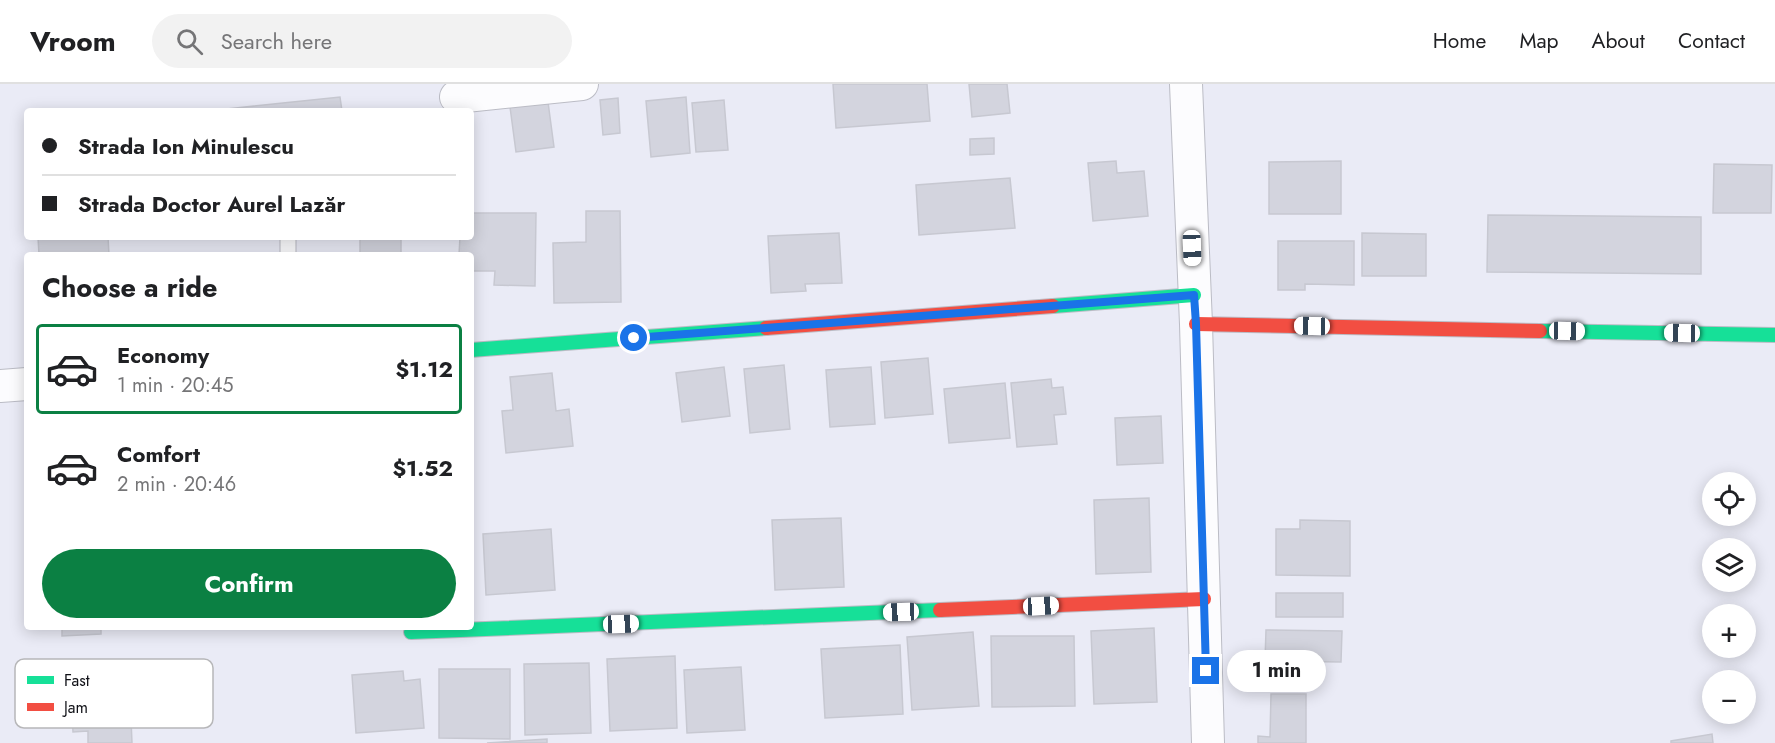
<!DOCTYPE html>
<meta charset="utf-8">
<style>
:root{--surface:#fff;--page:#f2f2f2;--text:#202124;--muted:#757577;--line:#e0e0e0;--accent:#0b8043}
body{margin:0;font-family:Jost,sans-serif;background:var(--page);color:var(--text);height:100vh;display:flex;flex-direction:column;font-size:22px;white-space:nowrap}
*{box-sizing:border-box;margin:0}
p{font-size:20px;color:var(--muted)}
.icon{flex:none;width:33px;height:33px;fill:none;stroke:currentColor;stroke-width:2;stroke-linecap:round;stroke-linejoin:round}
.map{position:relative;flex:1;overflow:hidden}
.panel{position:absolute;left:24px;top:168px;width:450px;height:378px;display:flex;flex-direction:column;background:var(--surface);border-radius:6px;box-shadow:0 3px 15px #0003}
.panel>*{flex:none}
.banner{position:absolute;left:24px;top:24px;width:450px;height:132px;border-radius:6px;box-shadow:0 3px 15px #0003;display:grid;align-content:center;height:132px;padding:0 18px;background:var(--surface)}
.buttons{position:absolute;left:1702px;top:388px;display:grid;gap:12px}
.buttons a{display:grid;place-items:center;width:54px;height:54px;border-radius:50%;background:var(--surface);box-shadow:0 3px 15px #0003;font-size:30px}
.end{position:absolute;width:27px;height:27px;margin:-14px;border:8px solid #1a73e8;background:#fff;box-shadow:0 0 0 3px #fff}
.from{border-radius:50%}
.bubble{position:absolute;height:42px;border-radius:21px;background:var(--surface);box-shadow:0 3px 15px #0003;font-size:20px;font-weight:700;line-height:42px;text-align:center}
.car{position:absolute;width:18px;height:36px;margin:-18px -9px;border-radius:8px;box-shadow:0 0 4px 2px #0007;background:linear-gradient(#fff 24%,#345 0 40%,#fff 0 76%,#345 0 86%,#fff 0)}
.banner b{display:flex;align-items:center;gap:21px;height:57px;font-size:22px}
.banner b+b{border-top:2px solid var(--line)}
.banner i{width:15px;height:15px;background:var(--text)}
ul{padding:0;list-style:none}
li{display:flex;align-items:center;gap:18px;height:90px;margin:0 12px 9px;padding:0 6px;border:3px solid transparent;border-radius:6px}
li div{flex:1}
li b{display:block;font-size:22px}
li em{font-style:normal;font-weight:700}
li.active{border-color:var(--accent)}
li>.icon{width:54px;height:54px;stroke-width:1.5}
h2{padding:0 18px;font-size:27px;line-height:72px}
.cta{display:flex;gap:12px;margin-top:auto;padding:12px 18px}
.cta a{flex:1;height:69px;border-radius:36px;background:var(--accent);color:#fff;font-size:24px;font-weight:700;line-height:69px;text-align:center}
header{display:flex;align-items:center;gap:36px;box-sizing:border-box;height:84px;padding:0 30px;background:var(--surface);border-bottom:2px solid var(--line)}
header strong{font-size:28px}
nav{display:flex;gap:33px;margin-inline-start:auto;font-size:21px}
.search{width:420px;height:54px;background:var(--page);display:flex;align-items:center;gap:15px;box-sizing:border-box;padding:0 21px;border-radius:33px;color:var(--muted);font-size:22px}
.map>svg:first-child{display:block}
</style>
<header>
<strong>Vroom</strong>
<div class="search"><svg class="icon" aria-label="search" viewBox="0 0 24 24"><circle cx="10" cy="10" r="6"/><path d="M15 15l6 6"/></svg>Search here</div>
<nav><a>Home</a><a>Map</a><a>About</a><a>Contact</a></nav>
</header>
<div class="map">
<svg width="1775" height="659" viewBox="0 0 1775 659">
<rect width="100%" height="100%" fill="#eaebf6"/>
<path fill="#d3d4de" stroke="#c7c8d1" stroke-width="1.5" d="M833 0H927L930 37 836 44Z
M969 0H1007L1010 29 972 33Z
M340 13 342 27H218L217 26Z
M686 13 690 69 651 73 646 17Z
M618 14 620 49 603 51 600 16Z
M724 16 728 66 696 68 692 19Z
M548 18 554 63 516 68 510 23Z
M994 54V70L970 71V55Z
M1116 77 1117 89 1144 87 1148 132 1093 137 1088 79Z
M1341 77V130H1269V78Z
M1714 80 1772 81 1771 129H1713Z
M1010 94 1015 144 919 151 916 101Z
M586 127H620L621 218 554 219 553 159 586 158Z
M471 129H536L535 202 494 201 495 187H471V171H459L460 153H471Z
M1488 131 1701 133V190L1487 188Z
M839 149 842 199 805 200 806 207 771 209 768 152Z
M1362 149 1426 150V192H1362Z
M38 153H108L109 171H39Z
M360 153H401V171H360Z
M1278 157H1354V201L1305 200V206H1278Z
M928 274 933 330 885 334 881 278Z
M784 281 790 345 750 349 744 285Z
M724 283 730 332 682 338 676 289Z
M871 283 875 340 830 343 826 286Z
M552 289 556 327 569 325 573 362 506 369 502 327 513 326 510 293Z
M1051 295 1052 304 1063 303 1066 330 1054 331 1057 360 1017 363 1011 299Z
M1005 299 1010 354 949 359 944 305Z
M1161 332 1163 379 1117 381 1115 334Z
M1149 414 1151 488 1096 490 1094 416Z
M841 434 844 503 775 506 772 436Z
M1300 436 1350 437V492L1276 491V445H1300Z
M551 445 555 506 486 511 483 450Z
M1276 509H1343V533H1276Z
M62 543H101V550L62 552Z
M1154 544 1157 618 1094 620 1091 547Z
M1266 546 1342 547 1341 578 1265 577Z
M973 548 979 622 912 626 907 553Z
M991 552H1074L1075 622 992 623Z
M900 561 903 630 825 634 821 565Z
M675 572 677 644 610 647 607 575Z
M589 579 591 649 525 651 524 580Z
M741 583 745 646 687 649 684 586Z
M439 585H510V655L439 654Z
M403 587 404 597 420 595 424 644 356 649 352 591Z
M129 588 132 659H88V647L73 648 70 591Z
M1271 610H1306V659H1258V652L1270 653Z
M1712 650 1713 659H1671V657Z
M547 655V659H487Z"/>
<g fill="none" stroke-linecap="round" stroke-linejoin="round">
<defs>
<path id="lane" d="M288 153V171"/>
<path id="street" d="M1186 0 1196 240 1208 659
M456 13 582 0
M0 302 27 300"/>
<path id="fast" d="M1053 222 1194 211
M1540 247 1775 251
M471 266 766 244
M411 548 940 526"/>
<path id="jam" d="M1196 240 1540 247
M766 244 1053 222
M940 526 1204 515"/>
</defs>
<use href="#lane" stroke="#bbbcc5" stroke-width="17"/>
<use href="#street" stroke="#bbbcc5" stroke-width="34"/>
<use href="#fast" stroke="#bbbcc5" stroke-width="16"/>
<use href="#jam" stroke="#bbbcc5" stroke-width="16"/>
<use href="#lane" stroke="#fcfcfe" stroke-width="15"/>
<use href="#street" stroke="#fcfcfe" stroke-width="32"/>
<use href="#fast" stroke="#16e098" stroke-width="14"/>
<use href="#jam" stroke="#f24e42" stroke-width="14"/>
</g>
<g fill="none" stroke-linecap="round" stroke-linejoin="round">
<path stroke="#1a73e8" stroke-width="8" d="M634 254 1194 211 1196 240 1206 587"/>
</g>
<rect x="15" y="575" width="198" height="69" rx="9" fill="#fff" stroke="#b7b7b9" stroke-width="1.5"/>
<rect x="27" y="592" width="27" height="8" fill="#16e098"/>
<rect x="27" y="619" width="27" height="8" fill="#f24e42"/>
<g font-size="16" fill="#0e0f15">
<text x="64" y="602">Fast</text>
<text x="64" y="629">Jam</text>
</g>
</svg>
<div class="buttons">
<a><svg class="icon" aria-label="locate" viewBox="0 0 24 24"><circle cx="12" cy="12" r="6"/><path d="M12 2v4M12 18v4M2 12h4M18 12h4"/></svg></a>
<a><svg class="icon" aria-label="layers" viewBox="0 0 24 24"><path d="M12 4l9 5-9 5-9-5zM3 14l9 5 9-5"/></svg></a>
<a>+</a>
<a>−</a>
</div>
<i class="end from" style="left:634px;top:254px"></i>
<i class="end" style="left:1206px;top:587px"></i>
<div class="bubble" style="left:1227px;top:566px;width:99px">1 min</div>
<i class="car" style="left:1192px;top:164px;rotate:178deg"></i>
<i class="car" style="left:1312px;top:242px;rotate:271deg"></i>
<i class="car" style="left:1567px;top:247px;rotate:91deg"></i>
<i class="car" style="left:1682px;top:249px;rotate:271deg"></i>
<i class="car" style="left:1041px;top:522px;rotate:87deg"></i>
<i class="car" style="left:901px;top:528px;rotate:268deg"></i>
<i class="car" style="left:621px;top:540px;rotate:88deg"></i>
<div class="banner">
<b><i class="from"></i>Strada Ion Minulescu</b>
<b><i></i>Strada Doctor Aurel Lazăr</b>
</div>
<section class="panel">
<h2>Choose a ride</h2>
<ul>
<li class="active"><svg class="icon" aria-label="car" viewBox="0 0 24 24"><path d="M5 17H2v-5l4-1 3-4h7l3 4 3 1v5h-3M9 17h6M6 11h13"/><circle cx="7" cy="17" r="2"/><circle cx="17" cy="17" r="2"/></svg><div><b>Economy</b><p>1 min · 20:45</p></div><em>$1.12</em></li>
<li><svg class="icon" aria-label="car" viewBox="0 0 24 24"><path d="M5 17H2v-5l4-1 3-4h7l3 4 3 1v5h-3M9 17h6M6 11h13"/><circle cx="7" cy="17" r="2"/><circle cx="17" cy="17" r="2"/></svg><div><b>Comfort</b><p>2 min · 20:46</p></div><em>$1.52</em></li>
</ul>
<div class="cta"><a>Confirm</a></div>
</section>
</div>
